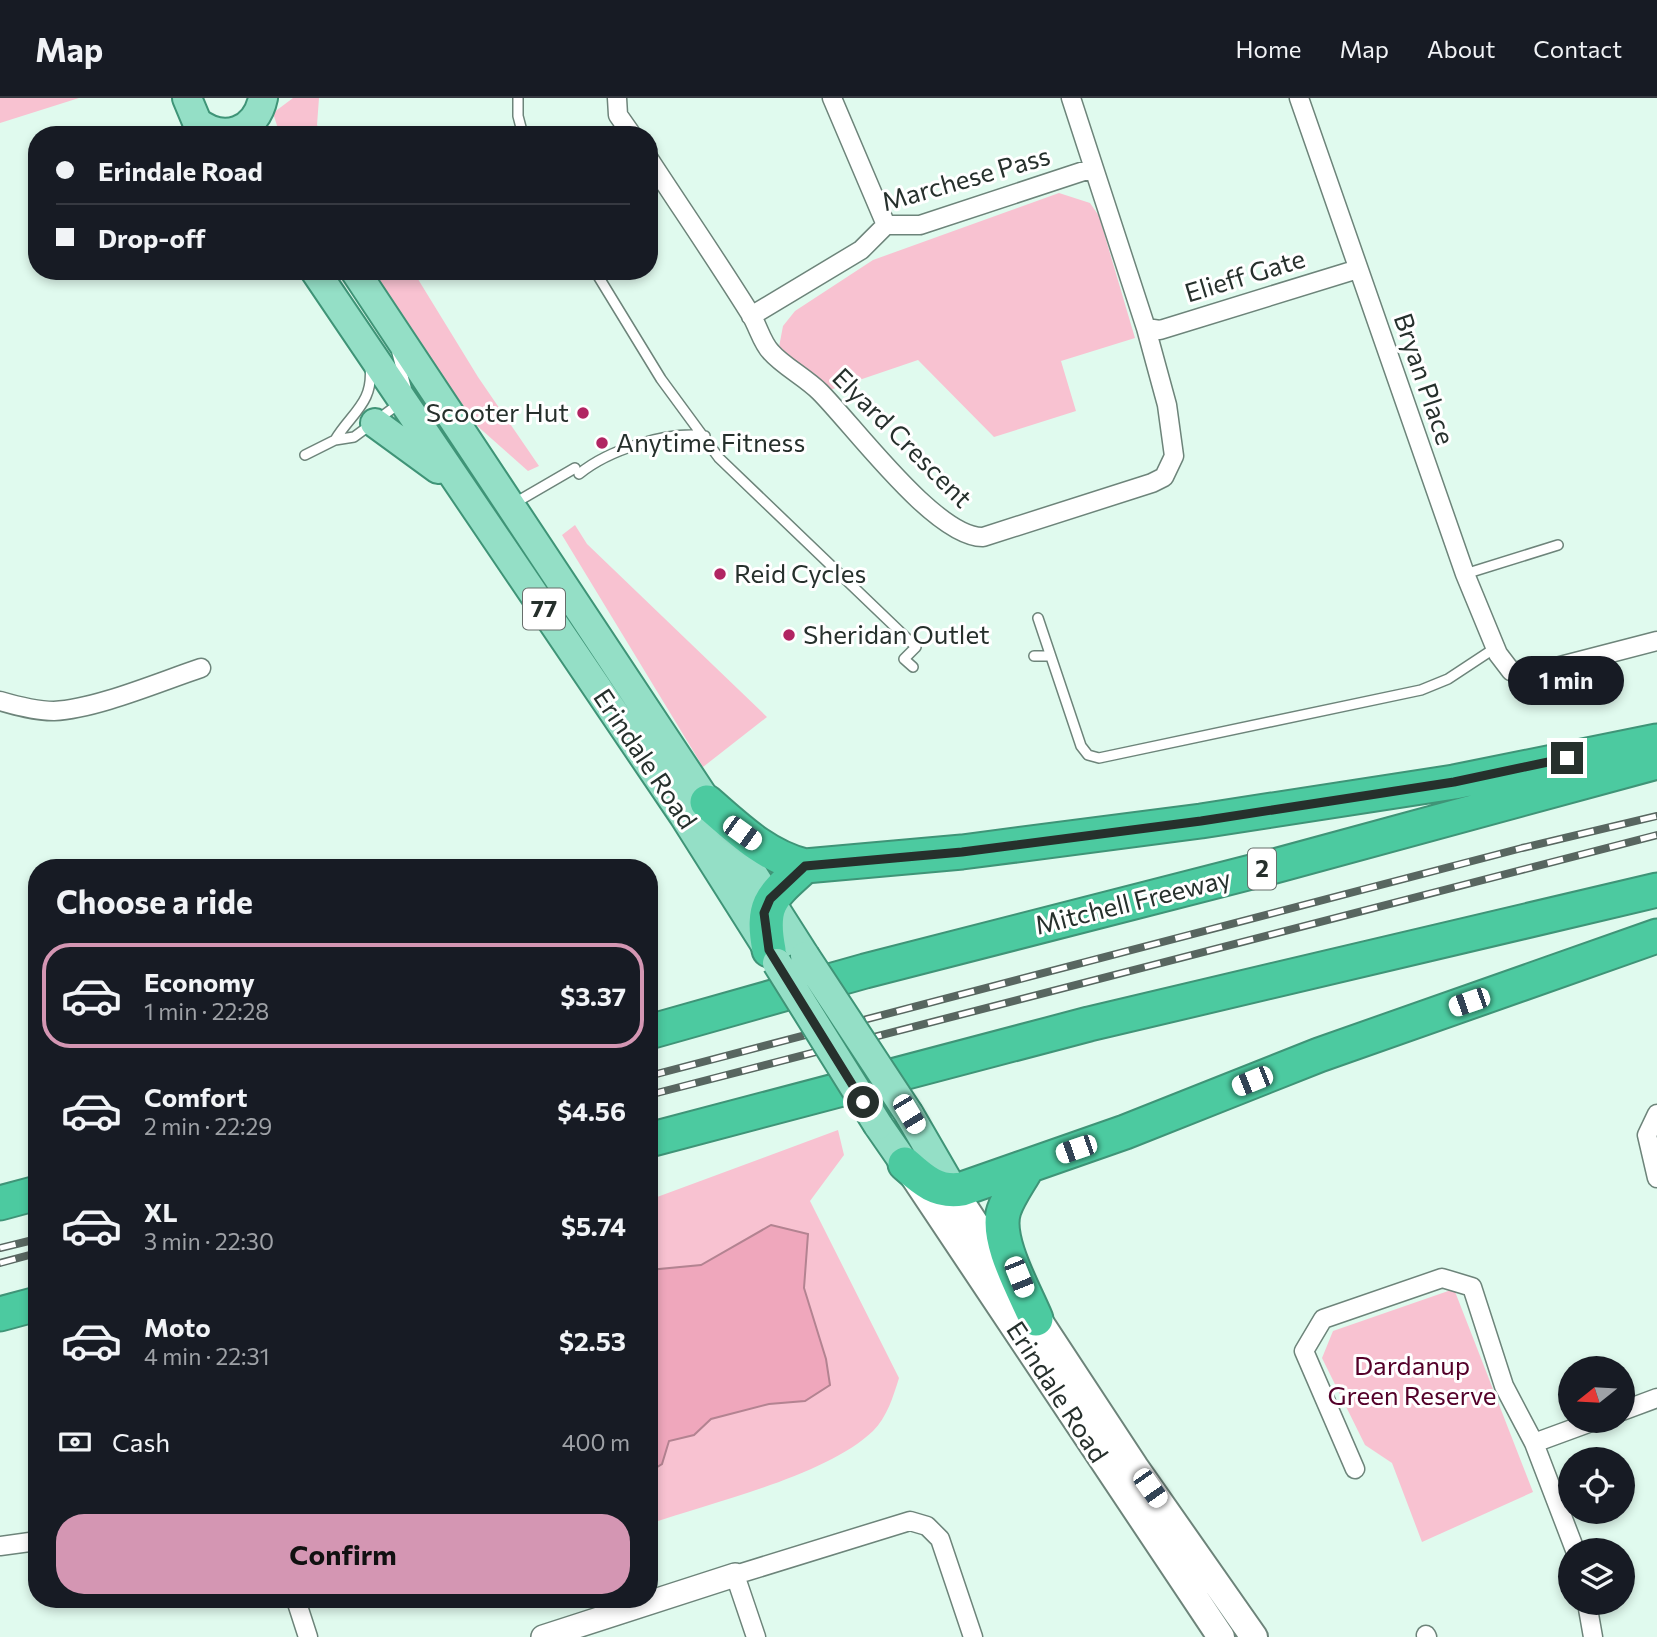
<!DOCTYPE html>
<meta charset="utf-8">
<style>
:root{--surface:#171b24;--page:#20242c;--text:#f1f3f6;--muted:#9ea1a6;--line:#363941;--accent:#d496b3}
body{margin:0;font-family:Commissioner,sans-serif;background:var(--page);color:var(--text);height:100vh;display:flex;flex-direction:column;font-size:26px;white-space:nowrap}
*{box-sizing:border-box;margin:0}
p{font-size:23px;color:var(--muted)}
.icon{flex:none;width:38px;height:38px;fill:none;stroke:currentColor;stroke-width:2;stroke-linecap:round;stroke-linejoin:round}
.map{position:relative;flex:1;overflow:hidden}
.side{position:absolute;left:28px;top:761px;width:630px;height:749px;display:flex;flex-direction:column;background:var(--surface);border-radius:28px;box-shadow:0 4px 10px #0003}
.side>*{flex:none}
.guide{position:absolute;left:28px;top:28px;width:630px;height:154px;border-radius:28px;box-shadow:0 4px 10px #0003;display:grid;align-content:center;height:154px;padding:0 28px;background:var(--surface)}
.needle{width:46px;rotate:252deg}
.buttons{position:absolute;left:1558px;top:1258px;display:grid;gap:14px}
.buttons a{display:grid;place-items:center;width:77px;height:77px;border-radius:50%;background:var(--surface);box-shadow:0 4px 10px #0003;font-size:35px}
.end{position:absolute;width:32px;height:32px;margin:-16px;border:9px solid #26302c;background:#fff;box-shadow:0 0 0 4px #fff}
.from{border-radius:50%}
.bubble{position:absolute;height:49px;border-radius:24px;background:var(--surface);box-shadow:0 4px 10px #0003;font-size:23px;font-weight:700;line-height:49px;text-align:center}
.car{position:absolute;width:21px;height:42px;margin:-21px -10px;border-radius:9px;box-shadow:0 0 5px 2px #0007;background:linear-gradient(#fff 24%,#345 0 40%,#fff 0 76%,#345 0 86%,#fff 0)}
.guide b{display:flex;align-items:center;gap:24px;height:66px;font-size:26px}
.guide b+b{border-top:2px solid var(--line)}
.guide i{width:18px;height:18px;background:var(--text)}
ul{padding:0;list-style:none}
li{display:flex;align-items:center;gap:21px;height:105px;margin:0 14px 10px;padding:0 14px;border:4px solid transparent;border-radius:28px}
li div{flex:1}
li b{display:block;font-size:26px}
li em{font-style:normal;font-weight:700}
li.active{border-color:var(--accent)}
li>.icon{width:63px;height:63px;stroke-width:1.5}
h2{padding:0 28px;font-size:32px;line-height:84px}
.pay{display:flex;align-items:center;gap:18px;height:77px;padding:0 28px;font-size:26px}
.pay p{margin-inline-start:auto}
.button{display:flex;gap:14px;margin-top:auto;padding:14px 28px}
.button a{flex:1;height:80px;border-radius:28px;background:var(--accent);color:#111;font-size:28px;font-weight:700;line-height:80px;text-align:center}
header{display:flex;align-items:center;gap:42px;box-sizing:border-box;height:98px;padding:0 35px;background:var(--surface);border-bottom:2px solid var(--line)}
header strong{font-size:33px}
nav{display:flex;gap:38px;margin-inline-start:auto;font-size:24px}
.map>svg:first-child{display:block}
</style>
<header>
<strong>Map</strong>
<nav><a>Home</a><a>Map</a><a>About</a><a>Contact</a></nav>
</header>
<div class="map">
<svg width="1657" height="1539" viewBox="0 0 1657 1539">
<rect width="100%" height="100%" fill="#e0faee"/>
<path fill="#f8c2d1" d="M0 0H79L0 25Z
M293 0H319L317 27 324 37H280L273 15Z
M1059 95 1090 105 1099 118 1135 240 1061 263 1076 313 994 339 918 262 821 295 812 281 779 249 783 228 795 213 873 162Z
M369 173H413L478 279 539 368 528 373 475 326Z
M575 427 587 446 767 619 703 669 562 437Z
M838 1032 844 1057 810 1103 899 1280C893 1299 887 1319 873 1333 826 1378 713 1404 649 1426V1102Z
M1454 1191 1533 1394 1422 1444 1392 1365 1365 1347 1322 1260 1333 1233Z"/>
<path fill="#efa7bc" stroke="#b38391" stroke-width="2" d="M771 1127 808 1136 804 1190 826 1261 830 1287 805 1303 769 1306 711 1321 694 1337 669 1343 662 1366 649 1374V1172L701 1167Z"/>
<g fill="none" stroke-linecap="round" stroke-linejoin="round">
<defs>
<path id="service" d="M518 0V18L523 37
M595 173 661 281 719 360 916 549 904 561 913 569
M397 255 406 289
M335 342C352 314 374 305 370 268
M305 357 335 342 354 339 400 305
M579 376C608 352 667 333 705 338
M513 406 575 370
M1465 476 1558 447
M1038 520 1081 648 1088 657 1099 660 1421 592 1448 581 1495 550
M1034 558H1050"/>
<path id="minor" d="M617 0 618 17 632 37
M832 0 886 127
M1299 0 1465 476 1498 556 1511 573H1541L1657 543
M649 61C683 113 718 164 751 217 758 228 762 245 771 254 783 268 805 279 820 294 854 328 936 440 983 439L1152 385 1164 379 1174 358 1167 307 1146 230 1071 0
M751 218 861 152 886 127H920L1093 70
M1146 230 1160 232 1358 171
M0 603C17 608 35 613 54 613 96 611 159 584 201 570
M1657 1016 1647 1037 1657 1080
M1622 1313 1657 1300
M1355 1371 1304 1253 1323 1221 1442 1180 1472 1189 1504 1288 1534 1345
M0 1448 37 1443
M1575 1452 1534 1345 1594 1323
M296 1502 308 1539
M1587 1505 1593 1539
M1426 1537 1427 1539
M756 1539 735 1477 910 1423 927 1428 940 1441 973 1539"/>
<path id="tertiary" d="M543 1539 735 1477"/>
<path id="secondary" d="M912 1076 1221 1539
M953 1092 1135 1369 1254 1539"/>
<path id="primary" d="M187 0 197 24C224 45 256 34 263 0
M315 173 684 718 770 854
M355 173 707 704 805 858
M375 325 438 371
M909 1016 953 1092
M878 1027 905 1066"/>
<path id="motorway" d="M707 704C737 730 765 758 805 768L962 754 1201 723 1454 684 1657 643
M769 852C760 805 772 798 805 768
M649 934 865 873 1271 769 1657 664
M649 1042 1089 926 1657 792
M905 1066C923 1082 937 1095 962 1091L1125 1034 1319 957 1657 838
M1028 1068C1020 1083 1009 1097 1004 1112 994 1141 1025 1194 1036 1221
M0 1105 37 1095
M0 1216 37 1206"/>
</defs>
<use href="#service" stroke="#6d847a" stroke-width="12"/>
<use href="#minor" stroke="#6d847a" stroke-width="21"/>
<use href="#tertiary" stroke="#6d847a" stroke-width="26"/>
<use href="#secondary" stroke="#6d847a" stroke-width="30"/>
<use href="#primary" stroke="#3f9477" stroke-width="32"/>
<use href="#motorway" stroke="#3f9477" stroke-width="37"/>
<use href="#service" stroke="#fff" stroke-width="9"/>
<use href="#minor" stroke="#fff" stroke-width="18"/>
<use href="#tertiary" stroke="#fff" stroke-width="23"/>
<use href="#secondary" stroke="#fff" stroke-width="26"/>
<use href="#primary" stroke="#94dfc6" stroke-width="28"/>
<use href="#motorway" stroke="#4ccaa0" stroke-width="33"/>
<defs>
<path id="rail" d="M649 978 1522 750 1657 718
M649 997 1657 737
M0 1150 37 1141
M0 1165 37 1155"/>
</defs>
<use href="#rail" stroke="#586660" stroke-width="8"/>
<use href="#rail" stroke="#fff" stroke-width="5" stroke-dasharray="16" stroke-linecap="butt"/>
<defs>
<path id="primary-bridge" d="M805 858 909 1016
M777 865 878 1027"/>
</defs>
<use href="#primary-bridge" stroke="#3f9477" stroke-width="32" stroke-linecap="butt"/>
<use href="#primary-bridge" stroke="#94dfc6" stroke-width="28"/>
</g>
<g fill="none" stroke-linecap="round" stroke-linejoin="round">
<path stroke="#26302c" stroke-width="9" d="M863 1004 769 852 764 815 770 801 805 768 962 754 1201 723 1454 684 1567 660"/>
</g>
<g fill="#b12562" stroke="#fff" stroke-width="2.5">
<circle cx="583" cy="315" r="7"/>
<circle cx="602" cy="345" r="7"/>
<circle cx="720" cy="476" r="7"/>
<circle cx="789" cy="537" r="7"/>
</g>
<g text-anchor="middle" stroke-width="6" stroke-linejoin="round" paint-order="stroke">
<g fill="#fff" stroke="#676e6b" stroke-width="2">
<rect x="523" y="490.5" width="42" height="41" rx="5"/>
<rect x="1248" y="750.5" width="28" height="41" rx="5"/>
</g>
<g font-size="24" font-weight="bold" fill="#26302c">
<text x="544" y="519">77</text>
<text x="1262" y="779">2</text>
</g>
<g font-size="26" fill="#26302c" stroke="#fff">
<text transform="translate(966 81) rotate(-16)" y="9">Marchese Pass</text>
<text transform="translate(1245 178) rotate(-17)" y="9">Elieff Gate</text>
<text transform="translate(1424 281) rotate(71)" y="9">Bryan Place</text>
<text transform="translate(902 340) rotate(45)" y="9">Elyard Crescent</text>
<text transform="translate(645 661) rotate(56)" y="9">Erindale Road</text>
<text transform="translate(1133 804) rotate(-14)" y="9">Mitchell Freeway</text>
<text transform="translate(1057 1294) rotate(57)" y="9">Erindale Road</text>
</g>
<g font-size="26" fill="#26302c" stroke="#fff" text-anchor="start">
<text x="569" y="324" text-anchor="end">Scooter Hut</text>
<text x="616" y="354">Anytime Fitness</text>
<text x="734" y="485">Reid Cycles</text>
<text x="803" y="546">Sheridan Outlet</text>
</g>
<g font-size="26" fill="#540029" stroke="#fff">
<text x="1412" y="1277">Dardanup<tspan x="1412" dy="30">Green Reserve</tspan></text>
</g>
</g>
</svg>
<div class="buttons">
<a><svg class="needle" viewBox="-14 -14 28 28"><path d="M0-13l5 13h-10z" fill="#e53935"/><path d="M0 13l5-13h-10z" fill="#9ea1a6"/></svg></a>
<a><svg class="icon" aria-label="locate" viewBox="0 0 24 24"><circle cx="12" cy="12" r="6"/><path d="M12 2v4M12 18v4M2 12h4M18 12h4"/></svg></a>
<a><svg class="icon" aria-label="layers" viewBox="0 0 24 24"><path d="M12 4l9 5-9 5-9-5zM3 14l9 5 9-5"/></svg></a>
</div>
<i class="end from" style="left:863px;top:1004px"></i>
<i class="end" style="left:1567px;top:660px"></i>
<div class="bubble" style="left:1508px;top:558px;width:116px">1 min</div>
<i class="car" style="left:742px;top:735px;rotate:126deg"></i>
<i class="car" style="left:1469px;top:904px;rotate:251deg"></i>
<i class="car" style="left:1252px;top:983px;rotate:248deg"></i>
<i class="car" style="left:909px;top:1016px;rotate:149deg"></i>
<i class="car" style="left:1076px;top:1051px;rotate:251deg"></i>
<i class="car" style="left:1019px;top:1179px;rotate:158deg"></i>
<i class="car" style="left:1150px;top:1390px;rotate:145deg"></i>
<div class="guide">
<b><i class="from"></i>Erindale Road</b>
<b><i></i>Drop-off</b>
</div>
<section class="side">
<h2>Choose a ride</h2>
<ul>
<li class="active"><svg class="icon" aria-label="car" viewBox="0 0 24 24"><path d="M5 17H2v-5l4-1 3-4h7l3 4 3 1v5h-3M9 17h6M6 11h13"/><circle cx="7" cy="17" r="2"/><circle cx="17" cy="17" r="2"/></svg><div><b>Economy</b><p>1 min · 22:28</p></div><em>$3.37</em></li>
<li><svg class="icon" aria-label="car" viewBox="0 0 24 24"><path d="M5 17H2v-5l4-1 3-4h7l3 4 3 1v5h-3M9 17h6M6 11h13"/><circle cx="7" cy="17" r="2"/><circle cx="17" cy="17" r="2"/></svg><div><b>Comfort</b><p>2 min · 22:29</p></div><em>$4.56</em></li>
<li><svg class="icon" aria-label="car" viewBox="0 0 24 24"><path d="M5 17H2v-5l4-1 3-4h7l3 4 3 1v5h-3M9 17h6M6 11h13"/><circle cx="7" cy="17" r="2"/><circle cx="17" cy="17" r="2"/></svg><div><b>XL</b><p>3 min · 22:30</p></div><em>$5.74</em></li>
<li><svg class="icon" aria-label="car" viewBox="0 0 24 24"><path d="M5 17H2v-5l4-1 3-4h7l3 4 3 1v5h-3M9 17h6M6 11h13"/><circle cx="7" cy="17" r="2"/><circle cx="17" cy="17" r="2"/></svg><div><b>Moto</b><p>4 min · 22:31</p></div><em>$2.53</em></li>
</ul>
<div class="pay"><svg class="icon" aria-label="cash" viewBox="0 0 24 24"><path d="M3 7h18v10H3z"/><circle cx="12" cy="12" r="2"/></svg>Cash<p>400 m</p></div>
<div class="button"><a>Confirm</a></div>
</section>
</div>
